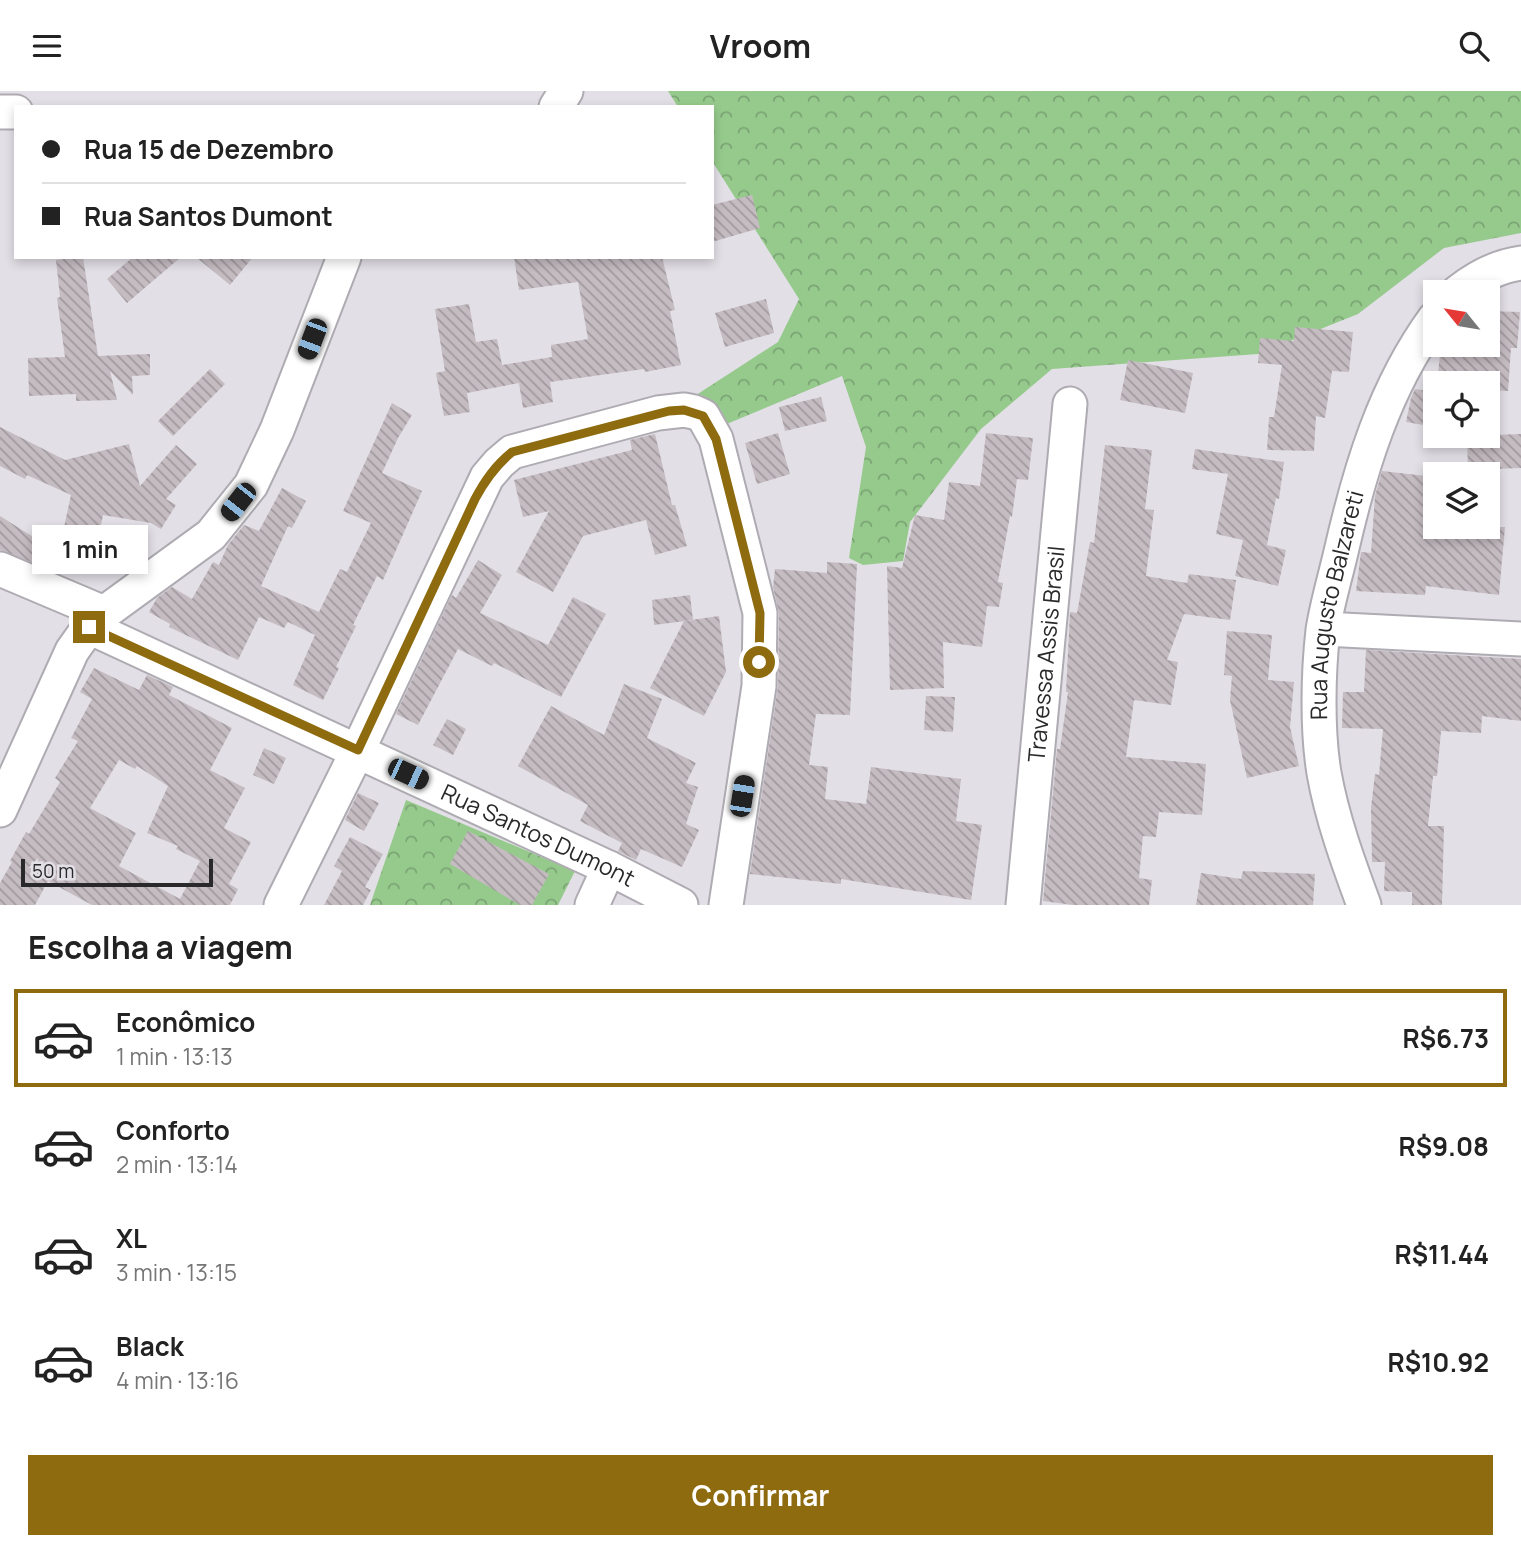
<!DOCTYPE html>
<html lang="pt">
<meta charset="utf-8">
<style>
:root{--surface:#fff;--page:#f6f6f6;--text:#222;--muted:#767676;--line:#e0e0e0;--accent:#8d6b0e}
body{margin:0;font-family:Manrope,sans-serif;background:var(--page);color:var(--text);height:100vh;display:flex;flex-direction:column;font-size:26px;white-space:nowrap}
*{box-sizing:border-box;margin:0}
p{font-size:23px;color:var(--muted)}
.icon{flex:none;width:38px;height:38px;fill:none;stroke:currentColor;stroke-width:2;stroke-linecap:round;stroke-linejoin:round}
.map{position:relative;height:814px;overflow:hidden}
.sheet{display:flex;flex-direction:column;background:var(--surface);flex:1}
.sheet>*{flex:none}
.banner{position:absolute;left:14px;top:14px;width:700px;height:154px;border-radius:0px;box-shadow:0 4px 10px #0003;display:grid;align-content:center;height:154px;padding:0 28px;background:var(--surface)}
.needle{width:46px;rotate:300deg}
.fabs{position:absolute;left:1423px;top:189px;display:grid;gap:14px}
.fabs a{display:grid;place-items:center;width:77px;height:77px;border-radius:0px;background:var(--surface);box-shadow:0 4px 10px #0003;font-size:35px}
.scale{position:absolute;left:21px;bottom:18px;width:192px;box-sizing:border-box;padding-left:7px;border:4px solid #29282a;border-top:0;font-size:19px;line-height:24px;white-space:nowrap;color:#29282a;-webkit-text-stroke:5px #e2dfe6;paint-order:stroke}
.end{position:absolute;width:32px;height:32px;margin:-16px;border:9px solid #8d6b0e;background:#fff;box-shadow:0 0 0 4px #fff}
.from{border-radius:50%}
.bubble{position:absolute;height:49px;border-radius:0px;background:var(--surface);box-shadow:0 4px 10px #0003;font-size:23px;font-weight:700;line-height:49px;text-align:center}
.car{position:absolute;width:21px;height:42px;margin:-21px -10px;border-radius:9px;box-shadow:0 0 5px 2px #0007;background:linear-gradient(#222 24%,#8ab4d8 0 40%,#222 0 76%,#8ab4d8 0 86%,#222 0)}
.banner b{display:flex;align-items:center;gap:24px;height:66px;font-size:26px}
.banner b+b{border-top:2px solid var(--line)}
.banner i{width:18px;height:18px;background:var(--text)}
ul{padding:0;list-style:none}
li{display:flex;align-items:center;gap:21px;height:98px;margin:0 14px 10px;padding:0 14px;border:4px solid transparent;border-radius:0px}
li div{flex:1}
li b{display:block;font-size:26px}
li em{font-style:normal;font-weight:700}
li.active{border-color:var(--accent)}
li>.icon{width:63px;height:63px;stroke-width:1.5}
h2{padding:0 28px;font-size:32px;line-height:84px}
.cta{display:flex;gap:14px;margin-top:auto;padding:14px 28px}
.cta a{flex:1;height:80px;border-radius:0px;background:var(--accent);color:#fff;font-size:28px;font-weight:700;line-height:80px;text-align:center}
header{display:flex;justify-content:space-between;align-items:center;height:91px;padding:0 28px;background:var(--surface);font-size:32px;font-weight:700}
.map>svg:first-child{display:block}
</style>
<header><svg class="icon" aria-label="menu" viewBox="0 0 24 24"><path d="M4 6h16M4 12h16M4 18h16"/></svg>Vroom<svg class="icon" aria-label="search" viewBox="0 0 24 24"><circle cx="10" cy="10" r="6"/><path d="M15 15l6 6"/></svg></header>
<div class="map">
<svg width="1521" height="814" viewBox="0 0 1521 814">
<defs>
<pattern id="forest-crowns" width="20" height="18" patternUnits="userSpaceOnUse" patternTransform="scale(1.75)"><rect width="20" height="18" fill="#96ca8c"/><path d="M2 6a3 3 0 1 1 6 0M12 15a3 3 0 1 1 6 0" fill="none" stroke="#7aa473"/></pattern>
<pattern id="building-back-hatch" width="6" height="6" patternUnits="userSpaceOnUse" patternTransform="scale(1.75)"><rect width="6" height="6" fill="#c5bcc1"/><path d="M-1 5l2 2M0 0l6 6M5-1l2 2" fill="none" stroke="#a0999d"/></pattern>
</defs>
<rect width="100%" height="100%" fill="#e2dfe6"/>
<path fill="url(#forest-crowns)" d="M668 0H1521V142L1444 157 1358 223 1258 263 1052 278 981 338 910 431 903 470 863 474 849 467 866 356 842 285 722 335 690 308 778 251 799 208 712 70V16H678Z
M406 709 575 780 558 814H370Z"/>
<path fill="url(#building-back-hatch)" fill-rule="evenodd" d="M752 104 760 137 712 151V114Z
M83 166 98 265 150 263V284L132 285 133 304 110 280 117 309 76 310V303L29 305 28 267 65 266 57 207 60 206 56 169Z
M133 166H181L127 212 107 188Z
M196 166H253L230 194Z
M514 166H662L675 219 670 220 681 274 645 281 644 278 550 291 553 311 523 317 519 292 467 302 470 321 444 325 436 282 445 280 435 218 469 213 476 251 497 248 502 274 552 266 551 254 588 248 578 191 519 199Z
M766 208 774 242 725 256 715 222Z
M1488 220 1520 221 1517 257H1511L1508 300 1488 299V292H1437L1441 254H1488Z
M1295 236 1353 241 1349 281 1332 280 1325 327 1316 325 1314 360 1267 359 1269 326H1274L1282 274 1258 272 1260 247 1294 250Z
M1128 269 1193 282 1185 322 1120 309Z
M210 278 225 293 173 345 158 330Z
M1415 298 1435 301V336L1406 331 1411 307Z
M821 306 827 330 785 340 779 316Z
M392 312 412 324 398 347 382 382 422 400 383 489 377 485 353 534 356 535 336 576 339 577 323 609 293 594 315 544 288 531 284 537 259 526 238 569 169 536 170 533 149 521 157 507 172 496 192 508 213 471 219 474 228 454 244 434 259 440 282 397 306 410 292 437 288 435 261 495 319 521 340 478 347 481 371 432 343 420Z
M0 336 65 369 129 353 140 395 176 354 197 373 166 408 176 414 161 438 151 432 103 424 96 458 61 450 71 404 27 384 25 388 0 375Z
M778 342 790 383 757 393 745 352Z
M986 342 1033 347 1028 389 1017 388 1012 426 1010 425 998 491 1003 492 999 516 987 515 982 556 943 551 944 597 890 599 887 475 902 477 915 424 944 429 949 391 980 395Z
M655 343 672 414H675L687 455 655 464 646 429 583 445 553 501 516 481 549 420 523 426 514 389 632 359 630 349Z
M1521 343V377L1468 379 1467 345Z
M1105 354 1152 359 1145 418 1154 419 1146 485 1187 492 1189 483 1236 489 1230 529 1184 523 1167 569 1178 571 1171 614 1134 609 1126 666 1206 673 1202 724 1159 721 1156 746 1143 745 1139 787 1152 789 1149 814H1073L1043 810 1057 658H1060L1068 601H1066L1070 521 1077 522 1090 451 1094 452Z
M1195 358 1284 371 1279 408 1276 407 1267 454 1286 459 1278 495 1235 485 1243 449 1216 443 1228 383 1192 378Z
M1382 380 1435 386V436H1505L1499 504 1426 495 1425 504 1356 500 1361 461 1371 462 1375 405Z
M0 425 65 466 57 481 0 459Z
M478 469 502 484 480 522 548 554 573 506 606 523 561 606 494 572 492 575 458 558 418 634 396 623 452 504 456 507Z
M827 471 857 473 850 624 816 623 809 674 828 676 825 708 866 713 871 676 961 688 956 730 982 734 971 809 841 788V793L750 783 778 595 779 522 773 496 775 478 827 482Z
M690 504 693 529 654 534 652 509Z
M719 525 726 581 704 625 650 597 684 530Z
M1227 540 1272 544 1268 589 1294 591 1290 636 1299 675 1247 687 1230 609 1232 585 1224 584Z
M1366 559 1521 568V630L1482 625 1481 642 1441 640 1437 685H1433L1428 735H1444L1442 814H1412V801L1384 800 1385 771H1372L1371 717 1375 683 1379 684 1383 638 1342 637 1343 601H1364Z
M94 577 139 599 147 584 173 596 169 604 232 637 210 679 245 697 224 737 251 751 229 793 238 798 230 814H92L48 790 35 814H0V792L12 771 10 770 26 741 29 743 60 691 55 687 78 650 71 647 92 608 80 601ZM119 669 135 678 137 675 168 695 147 742 178 755 176 758 200 770 180 808 119 775 136 742 90 717Z
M624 593 662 608 647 647 696 672 686 692 698 696 686 733 699 739 682 776 641 758 636 769 618 760 622 752 580 730 588 714 518 675 551 615 604 644Z
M926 605 955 606 953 641 924 639Z
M447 628 466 638 453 664 433 654Z
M264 657 286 667 274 693 253 684Z
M358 702 379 712 364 740 345 729Z
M468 740 549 783 532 814H520L450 773Z
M350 746 383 763 365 796 371 799 363 814H324L342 780 334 775Z
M1243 780 1315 783 1313 814H1196L1201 782 1241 788Z"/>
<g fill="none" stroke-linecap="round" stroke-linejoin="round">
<defs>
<g id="minor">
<path d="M556 16 566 0"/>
<path d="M0 21H16"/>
<path d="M1458 201C1476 187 1498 175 1521 172"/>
<path d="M0 478 104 522"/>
<path id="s1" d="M89 536 609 777 681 814"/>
<path d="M1324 538 1521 548"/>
<path d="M0 719 72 560 89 536 104 522 211 444 251 394 277 339 344 166"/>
<path d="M281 814 358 659 487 386 499 372 512 361 658 322 684 319 694 321 703 325 716 348 760 522 759 595 726 814"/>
<path d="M592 814 609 777"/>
<path id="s2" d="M1023 814 1070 313"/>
<path id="s3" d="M1364 814C1348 771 1332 727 1324 682 1317 639 1318 583 1323 539 1327 513 1335 487 1341 461 1360 378 1384 297 1435 227"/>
</g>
</defs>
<use href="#minor" stroke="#aeabb2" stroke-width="37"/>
<use href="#minor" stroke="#fff" stroke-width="33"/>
</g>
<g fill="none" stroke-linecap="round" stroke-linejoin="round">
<path stroke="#8d6b0e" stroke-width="9" d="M89 536 358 659 475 408C485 389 495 375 512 361L669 320 684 319 703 325 716 348 760 522 759 571"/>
</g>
<g text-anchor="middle" stroke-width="5" stroke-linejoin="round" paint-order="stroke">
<g font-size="23" fill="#29282a" stroke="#e2dfe6">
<text dy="8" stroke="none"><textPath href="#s3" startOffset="308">Rua Augusto Balzareti</textPath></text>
<text dy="8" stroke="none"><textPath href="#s2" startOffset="252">Travessa Assis Brasil</textPath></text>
<text dy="8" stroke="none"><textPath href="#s1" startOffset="495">Rua Santos Dumont</textPath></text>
</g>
</g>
</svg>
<div class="fabs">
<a><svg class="needle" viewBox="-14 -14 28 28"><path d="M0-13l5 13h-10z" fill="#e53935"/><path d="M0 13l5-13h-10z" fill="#767676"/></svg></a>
<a><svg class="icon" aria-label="locate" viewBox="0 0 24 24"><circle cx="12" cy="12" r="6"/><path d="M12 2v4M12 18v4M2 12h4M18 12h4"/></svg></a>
<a><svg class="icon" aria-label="layers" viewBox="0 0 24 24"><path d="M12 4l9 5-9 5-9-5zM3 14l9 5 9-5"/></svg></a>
</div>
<div class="scale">50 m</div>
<i class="end from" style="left:759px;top:571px"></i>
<i class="end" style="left:89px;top:536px"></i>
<div class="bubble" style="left:32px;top:434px;width:116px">1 min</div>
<i class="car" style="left:312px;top:248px;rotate:201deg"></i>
<i class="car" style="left:238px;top:411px;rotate:218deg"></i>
<i class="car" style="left:408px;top:683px;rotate:115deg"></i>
<i class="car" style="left:742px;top:705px;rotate:9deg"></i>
<div class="banner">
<b><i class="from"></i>Rua 15 de Dezembro</b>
<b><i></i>Rua Santos Dumont</b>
</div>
</div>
<section class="sheet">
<h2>Escolha a viagem</h2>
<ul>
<li class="active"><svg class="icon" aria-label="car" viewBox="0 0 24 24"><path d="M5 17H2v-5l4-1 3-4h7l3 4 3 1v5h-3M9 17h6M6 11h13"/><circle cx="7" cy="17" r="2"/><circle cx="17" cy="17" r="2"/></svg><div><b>Econômico</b><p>1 min · 13:13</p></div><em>R$6.73</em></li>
<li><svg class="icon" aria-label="car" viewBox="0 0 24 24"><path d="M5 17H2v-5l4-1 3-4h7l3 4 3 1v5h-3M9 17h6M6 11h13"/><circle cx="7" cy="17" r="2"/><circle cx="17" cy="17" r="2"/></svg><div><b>Conforto</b><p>2 min · 13:14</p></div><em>R$9.08</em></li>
<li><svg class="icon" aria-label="car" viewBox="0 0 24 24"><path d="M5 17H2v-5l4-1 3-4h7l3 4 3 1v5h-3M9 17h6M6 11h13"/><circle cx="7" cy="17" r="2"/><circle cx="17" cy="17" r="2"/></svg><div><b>XL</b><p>3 min · 13:15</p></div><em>R$11.44</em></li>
<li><svg class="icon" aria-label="car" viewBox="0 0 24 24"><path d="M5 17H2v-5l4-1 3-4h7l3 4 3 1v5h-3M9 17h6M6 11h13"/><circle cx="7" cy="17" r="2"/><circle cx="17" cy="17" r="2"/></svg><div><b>Black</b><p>4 min · 13:16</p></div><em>R$10.92</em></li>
</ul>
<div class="cta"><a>Confirmar</a></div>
</section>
